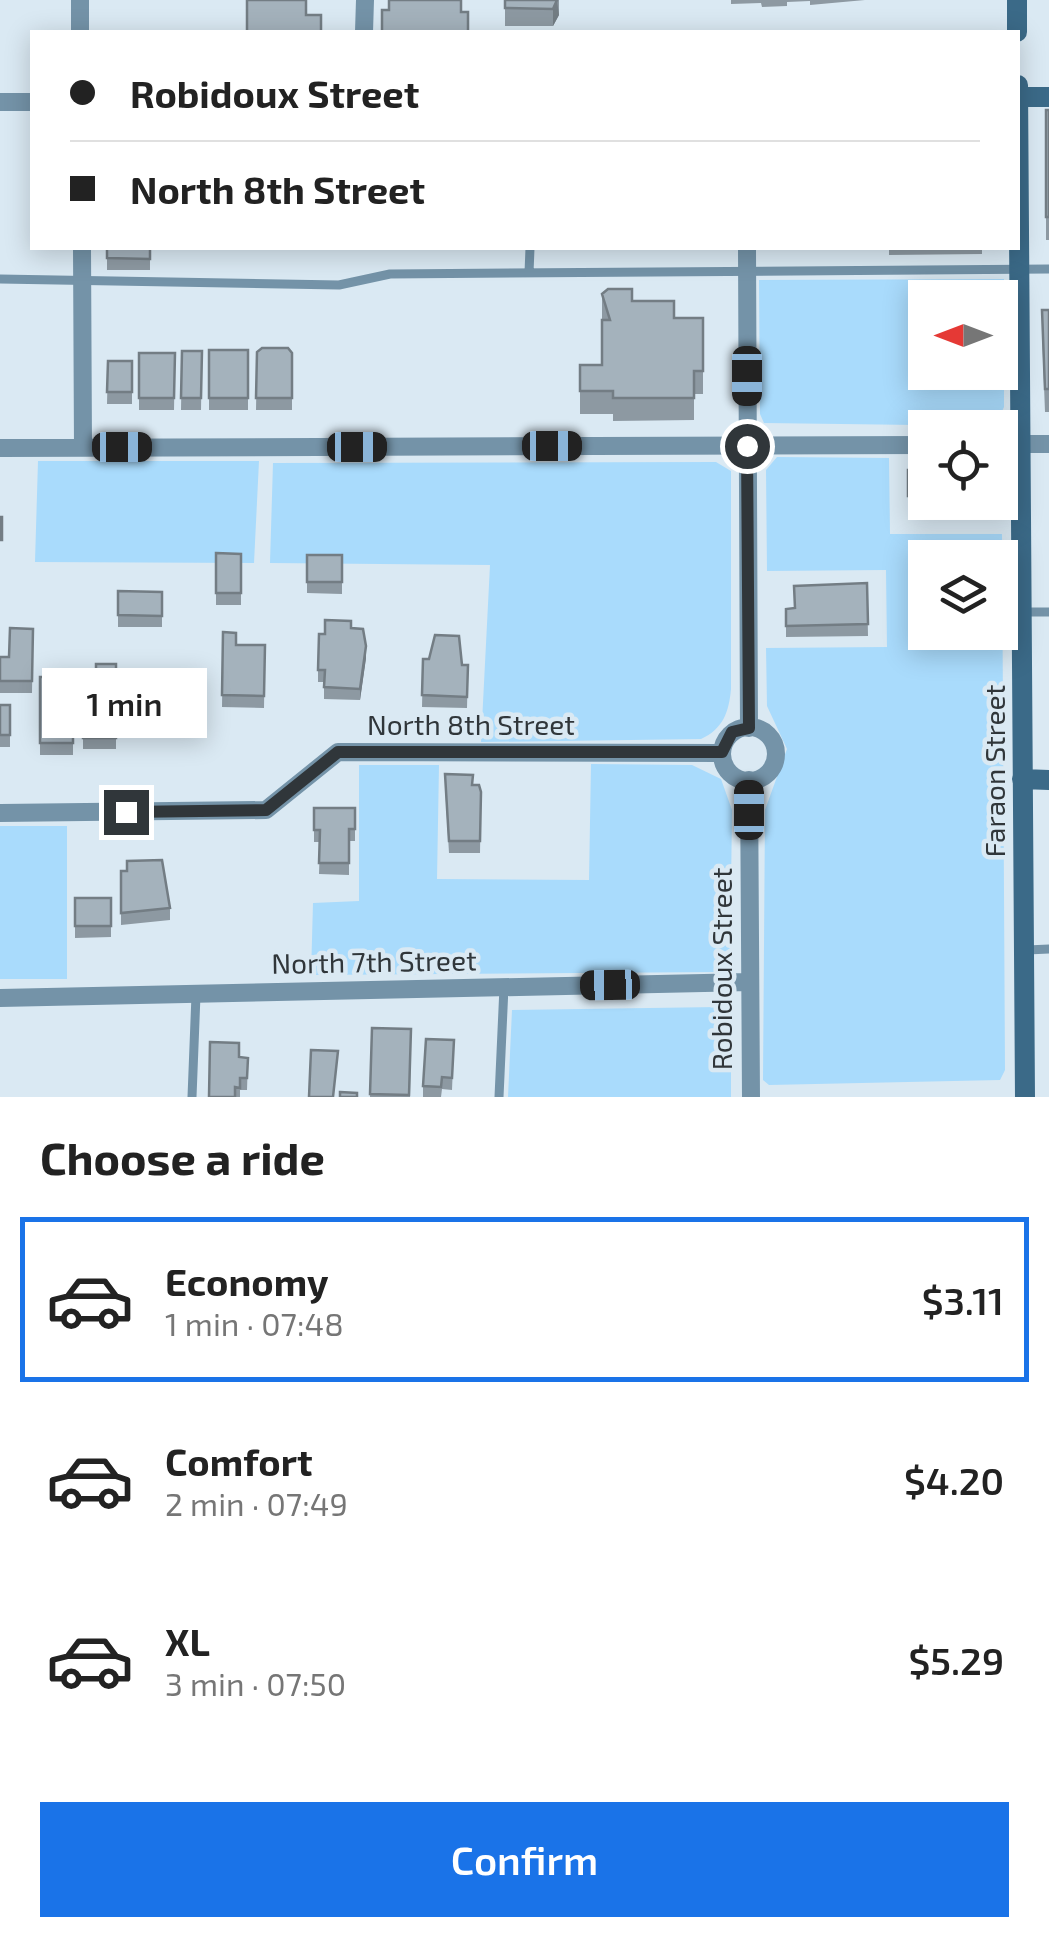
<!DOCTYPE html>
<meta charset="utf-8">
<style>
:root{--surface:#fff;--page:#f6f6f6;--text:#222;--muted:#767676;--line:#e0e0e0;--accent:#1a73e8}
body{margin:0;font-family:"Exo 2",sans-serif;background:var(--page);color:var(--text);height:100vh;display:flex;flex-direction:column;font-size:38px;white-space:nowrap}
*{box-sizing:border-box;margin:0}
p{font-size:32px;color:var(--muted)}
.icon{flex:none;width:55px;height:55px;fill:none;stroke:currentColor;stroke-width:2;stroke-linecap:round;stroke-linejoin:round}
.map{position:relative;height:1097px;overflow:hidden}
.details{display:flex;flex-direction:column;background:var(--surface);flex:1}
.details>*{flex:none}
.top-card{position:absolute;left:30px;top:30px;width:990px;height:220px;border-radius:0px;box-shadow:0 5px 25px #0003;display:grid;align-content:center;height:220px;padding:0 40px;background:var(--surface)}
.needle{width:65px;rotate:270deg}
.tools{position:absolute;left:908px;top:280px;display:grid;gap:20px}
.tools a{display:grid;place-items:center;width:110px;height:110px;border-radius:0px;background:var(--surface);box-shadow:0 5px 25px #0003;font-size:50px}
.end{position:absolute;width:45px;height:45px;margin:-22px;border:12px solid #30363a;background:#fff;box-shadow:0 0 0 5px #fff}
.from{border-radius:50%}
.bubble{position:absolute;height:70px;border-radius:0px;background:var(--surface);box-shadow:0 5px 25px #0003;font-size:32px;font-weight:600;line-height:70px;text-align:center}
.car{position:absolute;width:30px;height:60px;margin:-30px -15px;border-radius:12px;box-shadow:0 0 8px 2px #0007;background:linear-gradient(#222 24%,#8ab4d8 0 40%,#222 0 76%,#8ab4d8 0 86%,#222 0)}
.top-card b{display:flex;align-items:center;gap:35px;height:95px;font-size:38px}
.top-card b+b{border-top:2px solid var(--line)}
.top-card i{width:25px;height:25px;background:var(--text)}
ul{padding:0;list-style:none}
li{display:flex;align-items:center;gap:30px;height:165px;margin:0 20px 15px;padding:0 20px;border:5px solid transparent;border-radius:0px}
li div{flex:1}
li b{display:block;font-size:38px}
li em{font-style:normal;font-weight:600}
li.current{border-color:var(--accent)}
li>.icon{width:90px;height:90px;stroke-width:1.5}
h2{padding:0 40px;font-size:45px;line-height:120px}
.primary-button{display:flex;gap:20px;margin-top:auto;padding:20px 40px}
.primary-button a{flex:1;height:115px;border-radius:0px;background:var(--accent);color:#fff;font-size:40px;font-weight:600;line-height:115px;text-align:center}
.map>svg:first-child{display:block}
</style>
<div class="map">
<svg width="1049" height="1097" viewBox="0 0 1049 1097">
<rect width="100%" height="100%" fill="#dae9f3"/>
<path fill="#a9dbfc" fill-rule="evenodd" d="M1004 279V407L995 426 764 423 760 414 759 280ZM925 298H1000V372H925Z
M777 457 889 458 890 534H1002L1005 1070 1000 1080 769 1085 763 1080 765 810 787 749 767 706 766 648 887 647 886 570 767 571 766 470ZM925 558H1000V632H925Z
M38 461H259L254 563 35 562Z
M716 462 731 471V689C729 712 723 729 701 739L481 742 490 565 270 563 273 463Z
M591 764 692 765 721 779 732 810 730 968 720 972 311 975 313 903 359 901V765H439L437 879 589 880Z
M0 826H67V979H0Z
M718 1007 727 1009 731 1019V1097H508L512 1010Z"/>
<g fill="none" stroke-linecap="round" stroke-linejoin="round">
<path stroke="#7493a8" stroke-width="9" d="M529 273 530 248
M0 279 339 285 390 274 1049 269
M1024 612H1049
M1027 950 1049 949
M192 1097 196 995
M499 1097 504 987"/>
<path stroke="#7493a8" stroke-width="18" d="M80 0V32
M364 32 365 0
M0 102H32
M82 248 83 447
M747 248 749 728
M1000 444H1049
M0 448 925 445
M722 754a27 27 0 1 1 54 0a27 27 0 1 1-54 0Z
M749 780 751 1097
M0 813 266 810 338 752 722 753
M0 998 750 982"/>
<path stroke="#3b6a88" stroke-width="20" d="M1017 0V32
M1018 85 1025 1097
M1018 97H1049
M1022 779 1049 780"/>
</g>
<path fill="#8d99a2" d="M505 0H559V15L553 26H505Z
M731 0H865L810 5V1L787 2V6L762 7 761 3 731 4Z
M1046 110H1049V240H1046Z
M107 248H150V270H107Z
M889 248H982V254L889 255Z
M602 294 632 301 674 318H703V394H694V420L613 421V414H580V365H602Z
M1049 310V412H1045L1042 332Z
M209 350H248V410H209Z
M182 351H202L201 410H181Z
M257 352 292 353V410H256Z
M139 353H175L174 410H139Z
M108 361H132V404H107Z
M908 470 925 471V502H985V510L908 508Z
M216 553 241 554V605H216Z
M307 555H342V594L307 593Z
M867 583 868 636 786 637V609L795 608Z
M118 591 162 592V627H118Z
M351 628 366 658 360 700 324 699V682H318V670L325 634Z
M33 629 32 693H0V657H9Z
M223 632 236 645H265L264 708 222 707Z
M423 659 468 665 467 708 422 707Z
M116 664V749H83V673H96Z
M40 677H73V755H40Z
M0 705H10V747H0Z
M472 785 481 792 480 853H449L445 786Z
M314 808H355V841H349V875L319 874 320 842H314Z
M121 871 170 908V920L121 925Z
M75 898H111V937L75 938Z
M372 1028 411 1029 410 1097H370Z
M454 1040 452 1090 442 1089 441 1097H423V1086Z
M239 1057 248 1058 247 1090H240V1097H209Z"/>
<path fill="#737d84" d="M557 0 559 15 553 26V9Z
M366 646V658L360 700V689Z"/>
<path fill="#a4b2bc" stroke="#737d84" stroke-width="2.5" d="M247 0H306V15H321V32H247Z
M389 0H461V12H468V32H382V10H389Z
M505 0H557L553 9 505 8Z
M1046 110H1049V217H1046Z
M107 248H150V259L107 258Z
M608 289H632V301H674V318H703V371H694V398H613V391H580V365H602V320H610L602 294Z
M1042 310H1049V389H1045Z
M262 348H288L292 353V398H256L257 352Z
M209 350H248V398H209Z
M182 351H202L201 398H181Z
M139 353H175L174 398H139Z
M108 361H132V392H107Z
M908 470 925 471V497L908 496Z
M0 517H2V540H0Z
M216 553 241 554V593H216Z
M307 555H342V582H307Z
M867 583 868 624 786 626V609L795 608 794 586Z
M118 591 162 592V616L118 615Z
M325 620 351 621V628L363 629 366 646 360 689 324 687 325 670H318L319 634H325Z
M10 628 33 629 32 681H0V657H9Z
M223 632 236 633V645H265L264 696 222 695Z
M435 635 459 636 462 665H468L467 697 422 695 423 659H429Z
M96 664H116V738H83V673H96Z
M40 677H73V743H40Z
M0 705H10V735H0Z
M445 774 473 775 472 785H479L481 792 480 841H449Z
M314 808H355V829H349V863H319L320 830H314Z
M162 860 170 908 121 913V871H127V861Z
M75 898H111V926H75Z
M372 1028 411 1029 409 1095 370 1094Z
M426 1039 454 1040 452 1078 442 1077 441 1087 423 1086Z
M210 1042 239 1043V1057L248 1058 247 1078H240V1088L235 1087V1097H209Z
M311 1050 338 1051 333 1097H309Z
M340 1092 357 1093V1097H340Z"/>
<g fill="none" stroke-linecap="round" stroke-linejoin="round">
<path stroke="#30363a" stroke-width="12" d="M126 812 266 810 338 752H722L732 732 749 728 747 446"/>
</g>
<g text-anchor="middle" stroke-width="9" stroke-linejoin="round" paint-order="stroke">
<g font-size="28" fill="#30363a" stroke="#dae9f3">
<text x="471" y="735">North 8th Street</text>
<text transform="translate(995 771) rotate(-90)" y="10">Faraon Street</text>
<text transform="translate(374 962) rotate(-1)" y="10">North 7th Street</text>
<text transform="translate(722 969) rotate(-90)" y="10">Robidoux Street</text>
</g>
</g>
</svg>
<div class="tools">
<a><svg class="needle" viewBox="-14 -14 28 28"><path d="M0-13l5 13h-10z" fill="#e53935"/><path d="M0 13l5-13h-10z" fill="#767676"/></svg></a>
<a><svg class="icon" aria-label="locate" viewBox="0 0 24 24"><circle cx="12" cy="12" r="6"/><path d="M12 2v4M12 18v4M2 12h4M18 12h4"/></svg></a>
<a><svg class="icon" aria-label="layers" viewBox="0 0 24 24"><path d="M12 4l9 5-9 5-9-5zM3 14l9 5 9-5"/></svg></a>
</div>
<i class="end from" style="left:747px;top:446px"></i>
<i class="end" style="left:126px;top:812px"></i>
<div class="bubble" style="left:42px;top:668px;width:165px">1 min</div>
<i class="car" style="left:747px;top:376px;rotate:180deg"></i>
<i class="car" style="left:552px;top:446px;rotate:90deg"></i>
<i class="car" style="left:122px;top:447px;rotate:90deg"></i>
<i class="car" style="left:357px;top:447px;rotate:90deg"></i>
<i class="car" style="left:749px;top:810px;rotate:0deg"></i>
<i class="car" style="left:610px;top:985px;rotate:269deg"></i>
<div class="top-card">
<b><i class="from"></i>Robidoux Street</b>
<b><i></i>North 8th Street</b>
</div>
</div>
<section class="details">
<h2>Choose a ride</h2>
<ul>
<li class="current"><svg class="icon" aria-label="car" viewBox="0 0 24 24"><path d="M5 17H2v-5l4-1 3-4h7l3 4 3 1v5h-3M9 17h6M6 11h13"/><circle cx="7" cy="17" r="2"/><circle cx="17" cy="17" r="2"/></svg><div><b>Economy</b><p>1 min · 07:48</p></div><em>$3.11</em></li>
<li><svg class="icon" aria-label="car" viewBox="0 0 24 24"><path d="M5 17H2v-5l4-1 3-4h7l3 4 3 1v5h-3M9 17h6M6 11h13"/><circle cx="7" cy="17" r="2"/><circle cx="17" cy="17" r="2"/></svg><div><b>Comfort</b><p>2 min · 07:49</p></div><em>$4.20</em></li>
<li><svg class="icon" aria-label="car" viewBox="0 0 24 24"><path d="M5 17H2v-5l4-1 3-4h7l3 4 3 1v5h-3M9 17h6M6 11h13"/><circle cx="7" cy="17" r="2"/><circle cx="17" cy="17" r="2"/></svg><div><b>XL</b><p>3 min · 07:50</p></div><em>$5.29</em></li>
</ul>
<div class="primary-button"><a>Confirm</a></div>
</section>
